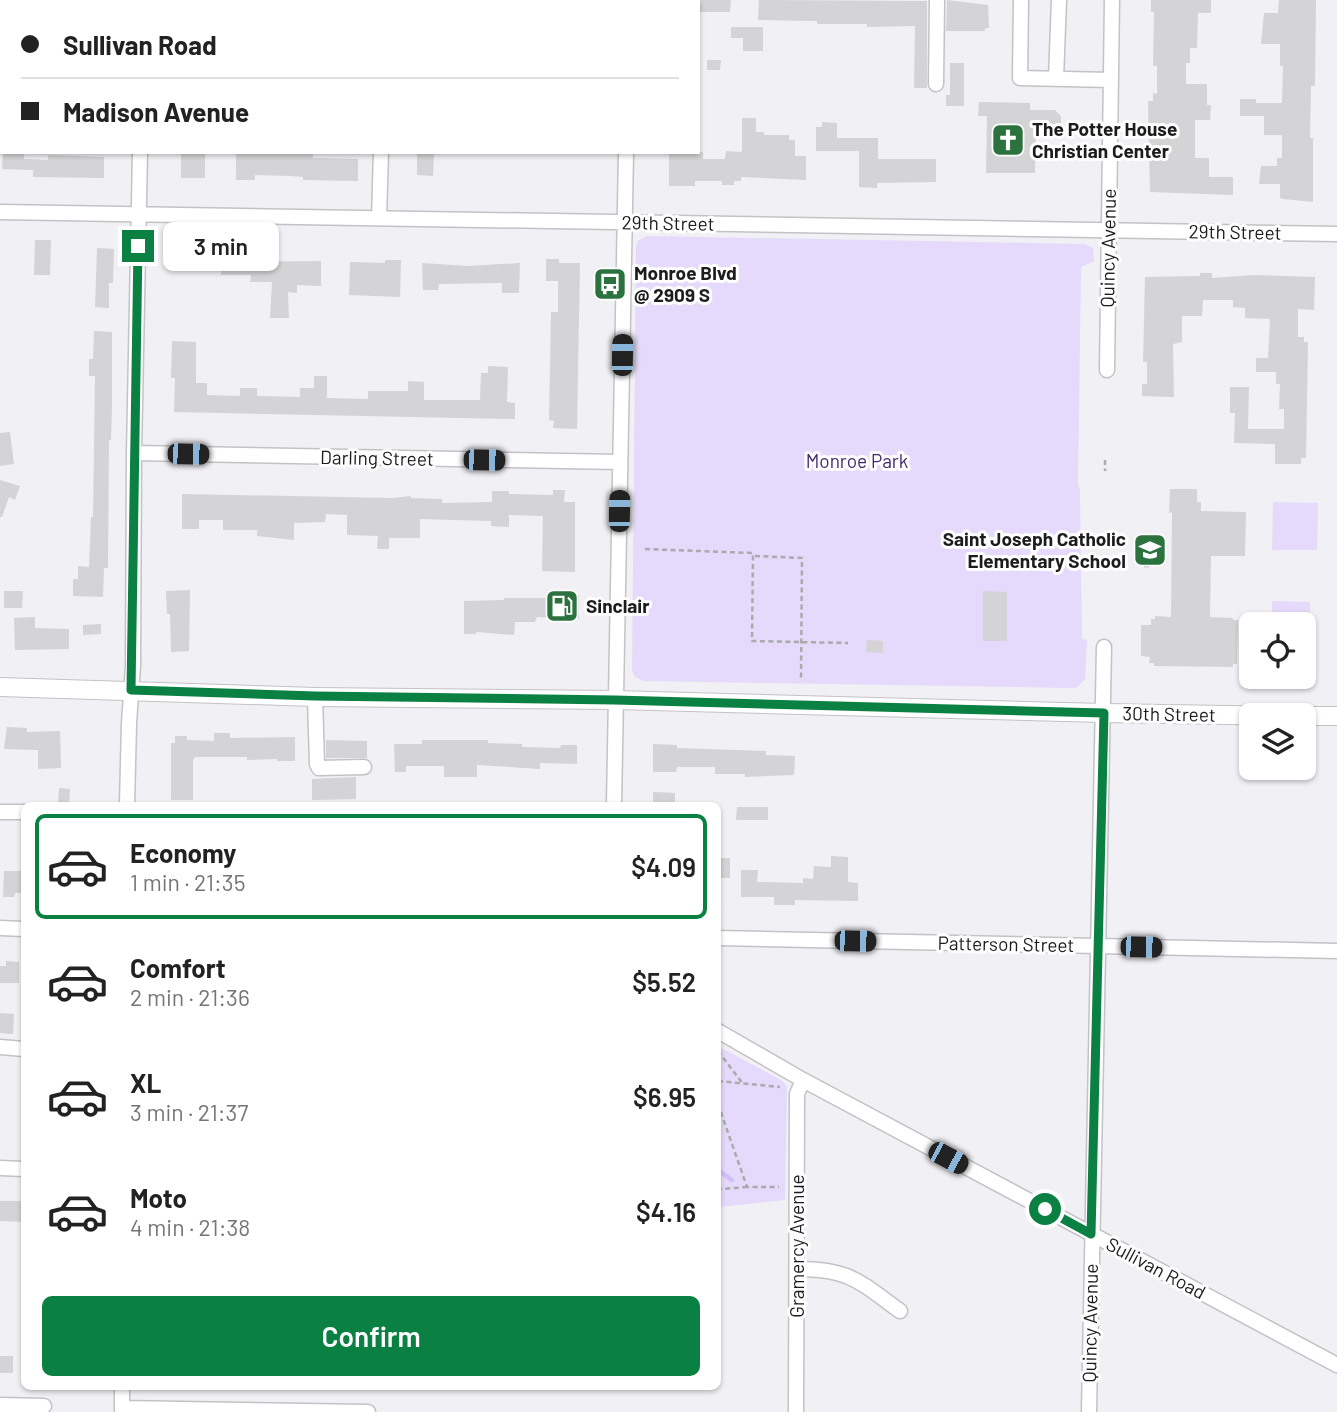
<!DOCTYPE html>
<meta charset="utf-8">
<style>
:root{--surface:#fff;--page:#f6f6f6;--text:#222;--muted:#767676;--line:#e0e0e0;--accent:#0b8043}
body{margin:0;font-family:Barlow,sans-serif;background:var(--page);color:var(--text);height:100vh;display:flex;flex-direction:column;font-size:26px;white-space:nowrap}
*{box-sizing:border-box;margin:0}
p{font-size:23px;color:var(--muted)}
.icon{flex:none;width:38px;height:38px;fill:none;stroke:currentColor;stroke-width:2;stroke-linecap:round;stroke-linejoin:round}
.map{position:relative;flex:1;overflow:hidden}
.panel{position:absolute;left:21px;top:802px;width:700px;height:588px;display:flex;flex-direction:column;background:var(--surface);border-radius:10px;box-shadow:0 2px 5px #0004}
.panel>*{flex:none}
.banner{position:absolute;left:0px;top:0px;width:700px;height:154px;box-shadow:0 2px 5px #0004;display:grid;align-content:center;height:154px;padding:0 21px;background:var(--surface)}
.tools{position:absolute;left:1239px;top:612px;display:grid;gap:14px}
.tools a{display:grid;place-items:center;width:77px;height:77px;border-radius:10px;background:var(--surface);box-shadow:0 2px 5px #0004;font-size:35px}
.end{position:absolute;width:32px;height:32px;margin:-16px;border:9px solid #0b8043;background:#fff;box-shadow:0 0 0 4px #fff}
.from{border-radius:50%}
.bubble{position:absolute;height:49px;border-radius:10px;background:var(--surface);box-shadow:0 2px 5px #0004;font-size:23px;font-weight:600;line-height:49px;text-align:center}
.car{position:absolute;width:21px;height:42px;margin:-21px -10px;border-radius:9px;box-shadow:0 0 5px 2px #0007;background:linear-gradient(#222 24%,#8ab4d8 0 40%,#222 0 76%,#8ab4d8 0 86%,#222 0)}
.banner b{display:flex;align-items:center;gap:24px;height:66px;font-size:26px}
.banner b+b{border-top:2px solid var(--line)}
.banner i{width:18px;height:18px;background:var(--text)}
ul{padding:12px 0 0;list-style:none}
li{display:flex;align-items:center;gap:21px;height:105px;margin:0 14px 10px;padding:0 7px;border:4px solid transparent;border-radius:10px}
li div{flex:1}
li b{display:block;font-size:26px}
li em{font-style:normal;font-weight:600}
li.selected{border-color:var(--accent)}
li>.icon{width:63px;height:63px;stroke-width:1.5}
.button{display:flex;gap:14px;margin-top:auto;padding:14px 21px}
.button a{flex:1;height:80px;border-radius:10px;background:var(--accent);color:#fff;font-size:28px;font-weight:600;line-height:80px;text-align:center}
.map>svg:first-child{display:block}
</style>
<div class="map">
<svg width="1337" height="1412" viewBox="0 0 1337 1412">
<rect width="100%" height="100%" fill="#f1f0f4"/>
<path fill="#e5dafc" d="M647 236 1085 244 1093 248 1094 261 1081 267 1078 483 1080 490 1082 639 1087 640 1085 679 1078 687 1072 688 644 681 635 677 632 670 636 247 638 241Z
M1273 502 1318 503 1317 550H1272Z
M1272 601 1310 602V621H1272Z
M718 1046 781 1080 787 1086 785 1200 718 1207Z"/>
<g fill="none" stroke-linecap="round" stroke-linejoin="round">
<path stroke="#d2c0f7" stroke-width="4.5" d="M718 1170 732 1180"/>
</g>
<path fill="#d4d3d6" d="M698 0H731L730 12H698Z
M759 0 927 1V88H914L915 26 867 27V24H817V21H809L758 20Z
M947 0 988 5 989 28H985V31H946Z
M1151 0H1211V13H1198L1197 48H1190V63H1186V84H1207V105H1211L1210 120H1195V158H1209V177H1233V195L1150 192 1148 101H1153V93L1157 94V66H1153L1154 12H1151Z
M1279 0H1316L1315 86H1311L1310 138H1313V202L1283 199 1280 198V184H1259L1261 166H1277V158H1282V135H1264V116H1240V99H1256V103H1282L1283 66H1280V44H1261L1264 13H1278Z
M731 27H763V51H743V38H731Z
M707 60H721L720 70H707Z
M950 63H964V106H946V95H950Z
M979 102 1030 103V110H1055L1061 116V130L1055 136H1036L1035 173H986L987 116H978Z
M742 118H756V132H764V135H789V140H795V156H806V180L741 177V181H734V185H722V181H695V186H669V152H703V159H725L726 151 742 152Z
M822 122 837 123V138H878V159H936V182L877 183V188L859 187V151H816V127H822Z
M3 152H24V159L48 160V155L104 157V178L33 177V170L2 169Z
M181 152H205V178H181Z
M236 152H313V158L358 159V181L303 180V177L291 176 255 175V180H236Z
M417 152H434L433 176 417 175Z
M35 240H51L50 275H34Z
M97 248 114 249 113 283H109V308L95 307Z
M195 251H210V256H241V262L321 261V286L297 285V293L288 292 289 318H270L272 282H250L251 275H221V268H196Z
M546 259H559V263H580L577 429 553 428 554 421 549 420 551 312H558V281H546Z
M385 260H401L400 297 349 295 350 262 385 263Z
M422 263 468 266 520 263 519 293H502V283L439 284 438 290H423Z
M1200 273H1212V278L1254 275 1315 277 1314 310 1298 309V337H1304V342H1308L1306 458H1301V464H1275V444L1234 443 1235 413H1230V387H1249L1248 429H1284V409H1279L1280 384H1276V372H1256V358H1268L1270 319 1245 318V308L1233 307V300H1203L1202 316H1182V342L1173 344 1174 397 1142 396V384H1147V362H1143L1145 277 1200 276Z
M94 331 112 332V409L111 440H109L108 568H104L103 597 73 596V579H78V566L89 567 91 517H93L95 376H89V359H93Z
M172 341 196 342V383H207V395L240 396V388H257V396L300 397V388H314V376H327V398L368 399V391H408V381L424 382V400H480L481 373H488V366L508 367 507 402 515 403V419L174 412 175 378H171Z
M10 432 14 464 0 466V433Z
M0 480 20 486 15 500 9 497 2 517H0Z
M1170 489H1197V502H1201V511L1246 512 1245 556H1211L1210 617 1233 618V620H1238L1237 664H1233V667L1154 666V663H1149L1150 657 1141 656V625H1151V619H1155V616L1171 617 1172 512 1169 513Z
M553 490H565L564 502H575V572L542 571 543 516 509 515V527L491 526V521L420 519V538H389V549H377L378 536 347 535V515L326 514 325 522 294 523V540L257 536V530H223V520H199V529H182V494L392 498 411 496V498L442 499V503L492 502V491H509V494L553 495Z
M190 590 189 651 171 652 170 614H167L166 591Z
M4 591H23L22 608H4Z
M983 591 1007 592V641H983Z
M546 594 579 595V619L537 617 535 622H515L514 635 476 632V634H464V601L504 600V598H546Z
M35 617V628L69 629V649L15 650 14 618Z
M101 624V634L83 635V625Z
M867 640 883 641V653L866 652Z
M7 727 27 728V732L60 731 61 768 38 769V750L4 749Z
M214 733H230V738L295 737V761H277V759L247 760V757H195L193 760V800H171V743H175V736H187V740L214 741Z
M326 740 367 741V758H326Z
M422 740H488V743L522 744V747L560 748 561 745H577V764L540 763V769L477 765V777H444V766H406V772H395L394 744H422Z
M653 744 677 745V748L766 751V755L795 756 794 775 745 777V774H715V767H677L676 772H653Z
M356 777V799L312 800V779Z
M59 788 70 789 69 805H58Z
M653 792 675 793V805H653Z
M737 807H768V820H736Z
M831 856 848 857V882L858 883V901L795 900V905H774V897H741V870H758L757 882 803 883V878L813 879 814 866 831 867Z
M718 858H730V878H718Z
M4 871H23V893H15L14 897H3Z
M6 961 19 962V983H0V966H6Z
M0 1013 14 1014 13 1034 0 1033Z
M0 1201H24V1222L0 1221Z
M0 1356H13V1373H0Z"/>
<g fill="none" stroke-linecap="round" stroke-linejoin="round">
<defs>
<path id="minor" d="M1021 0 1020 78 1111 80
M141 2V0
M384 2V0
M629 2V0
M1056 79 1059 0
M936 84 937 0
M0 212 1337 234
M379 218 381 152
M1107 370 1112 0
M134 453 620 462
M315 697 317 764 319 768 364 767
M127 805 129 723 133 666 134 453 140 152
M614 805 626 152
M0 812H24
M0 928 24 929
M718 938 1337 951
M718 1031 803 1080 1337 1365
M0 1047 24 1049
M0 1168 24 1169
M798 1269C850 1269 860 1282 900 1311
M0 1405 44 1406
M122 1408 368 1412
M122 1412V1386
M796 1412 797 1094 803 1080
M1089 1412 1104 647"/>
<path id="major" d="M0 687 315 697 615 700 1104 713 1288 716
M1304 716H1337"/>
</defs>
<use href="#minor" stroke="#c3c2c6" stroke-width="17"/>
<use href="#major" stroke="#c3c2c6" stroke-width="20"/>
<path stroke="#abaaad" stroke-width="2.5" stroke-dasharray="5 3.5" stroke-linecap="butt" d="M1105 460V471
M645 549 753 553 752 641 848 643
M755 556 802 558 801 679
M1144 566H1151
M718 1051 743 1084
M718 1081 780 1087
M718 1104 747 1187H779
M718 1192 721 1189 747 1187"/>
<use href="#minor" stroke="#fff" stroke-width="14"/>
<use href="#major" stroke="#fff" stroke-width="18"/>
</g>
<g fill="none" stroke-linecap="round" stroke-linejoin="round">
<path stroke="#0b8043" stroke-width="9" d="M138 246 131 690 315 696 615 700 1104 713 1091 1234 1045 1209"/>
</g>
<defs>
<symbol id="church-square" viewBox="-11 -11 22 22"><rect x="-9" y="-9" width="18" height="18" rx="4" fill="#2b723e" stroke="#fefeff"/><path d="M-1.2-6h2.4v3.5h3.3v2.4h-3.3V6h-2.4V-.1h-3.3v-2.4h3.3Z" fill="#fff"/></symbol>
<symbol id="bus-square" viewBox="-11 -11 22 22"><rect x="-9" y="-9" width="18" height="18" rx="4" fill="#2b723e" stroke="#fefeff"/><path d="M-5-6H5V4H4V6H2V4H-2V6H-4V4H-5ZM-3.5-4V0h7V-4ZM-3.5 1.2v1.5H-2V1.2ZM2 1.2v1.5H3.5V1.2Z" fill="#fff"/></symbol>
<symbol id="school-square" viewBox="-11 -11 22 22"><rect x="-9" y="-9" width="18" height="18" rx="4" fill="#2b723e" stroke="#fefeff"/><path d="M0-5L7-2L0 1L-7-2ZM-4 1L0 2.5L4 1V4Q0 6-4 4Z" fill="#fff"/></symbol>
<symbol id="fuel-square" viewBox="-11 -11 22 22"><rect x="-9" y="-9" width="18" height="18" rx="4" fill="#2b723e" stroke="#fefeff"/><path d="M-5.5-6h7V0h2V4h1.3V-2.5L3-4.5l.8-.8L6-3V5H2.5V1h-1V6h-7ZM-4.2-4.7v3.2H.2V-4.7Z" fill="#fff"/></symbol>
</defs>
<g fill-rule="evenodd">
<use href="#church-square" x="989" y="121" width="38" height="38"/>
<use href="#bus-square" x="591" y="265" width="38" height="38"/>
<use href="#school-square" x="1131" y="531" width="38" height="38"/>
<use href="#fuel-square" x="543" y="587" width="38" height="38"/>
</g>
<g text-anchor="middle" stroke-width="6" stroke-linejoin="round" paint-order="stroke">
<g font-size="19" font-weight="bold" fill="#1c1c1d" stroke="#fefeff" text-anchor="start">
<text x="1032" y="136">The Potter House<tspan x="1032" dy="22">Christian Center</tspan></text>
<text x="634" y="280">Monroe Blvd<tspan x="634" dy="22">@ 2909 S</tspan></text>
<text x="1126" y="546" text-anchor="end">Saint Joseph Catholic<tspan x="1126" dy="22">Elementary School</tspan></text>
<text x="586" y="613">Sinclair</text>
</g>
<g font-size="19" fill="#1c1c1d" stroke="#fefeff">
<text transform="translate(668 223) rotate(1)" y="7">29th Street</text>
<text transform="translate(1235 232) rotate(1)" y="7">29th Street</text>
<text transform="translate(1108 248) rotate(-89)" y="7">Quincy Avenue</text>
<text transform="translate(377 458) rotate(1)" y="7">Darling Street</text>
<text transform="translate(1169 714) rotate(1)" y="7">30th Street</text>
<text transform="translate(1006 944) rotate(1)" y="7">Patterson Street</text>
<text transform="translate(797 1246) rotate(-90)" y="7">Gramercy Avenue</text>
<text transform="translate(1156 1268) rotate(28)" y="7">Sullivan Road</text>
<text transform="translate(1090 1323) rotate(-89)" y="7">Quincy Avenue</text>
</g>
<g font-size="19" fill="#44296a" stroke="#fefeff">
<text x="857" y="468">Monroe Park</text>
</g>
</g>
</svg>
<div class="tools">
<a><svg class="icon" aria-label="locate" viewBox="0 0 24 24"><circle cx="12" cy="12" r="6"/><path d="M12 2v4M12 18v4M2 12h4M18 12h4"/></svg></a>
<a><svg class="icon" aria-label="layers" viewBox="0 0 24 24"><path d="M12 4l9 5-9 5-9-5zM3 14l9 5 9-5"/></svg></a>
</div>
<i class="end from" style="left:1045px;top:1209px"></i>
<i class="end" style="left:138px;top:246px"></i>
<div class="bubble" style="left:163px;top:222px;width:116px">3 min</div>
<i class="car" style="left:622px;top:355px;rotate:1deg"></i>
<i class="car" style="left:188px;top:454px;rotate:91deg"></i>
<i class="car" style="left:484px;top:460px;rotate:91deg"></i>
<i class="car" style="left:619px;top:511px;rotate:1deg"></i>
<i class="car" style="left:855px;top:941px;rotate:91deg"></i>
<i class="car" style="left:1141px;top:947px;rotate:91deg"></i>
<i class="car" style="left:948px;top:1158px;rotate:118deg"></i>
<div class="banner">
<b><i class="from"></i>Sullivan Road</b>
<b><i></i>Madison Avenue</b>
</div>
<section class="panel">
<ul>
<li class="selected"><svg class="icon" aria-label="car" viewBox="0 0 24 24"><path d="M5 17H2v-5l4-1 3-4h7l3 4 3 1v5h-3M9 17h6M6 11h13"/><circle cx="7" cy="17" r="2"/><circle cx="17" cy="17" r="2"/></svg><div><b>Economy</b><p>1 min · 21:35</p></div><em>$4.09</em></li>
<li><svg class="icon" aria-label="car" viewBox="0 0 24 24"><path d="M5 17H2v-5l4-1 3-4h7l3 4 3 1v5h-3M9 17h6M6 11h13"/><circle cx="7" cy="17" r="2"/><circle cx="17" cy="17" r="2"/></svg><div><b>Comfort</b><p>2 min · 21:36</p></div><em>$5.52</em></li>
<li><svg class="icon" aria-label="car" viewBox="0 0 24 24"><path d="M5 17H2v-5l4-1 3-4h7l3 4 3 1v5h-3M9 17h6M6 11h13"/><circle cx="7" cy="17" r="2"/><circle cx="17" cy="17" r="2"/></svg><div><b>XL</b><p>3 min · 21:37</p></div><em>$6.95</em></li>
<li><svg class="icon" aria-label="car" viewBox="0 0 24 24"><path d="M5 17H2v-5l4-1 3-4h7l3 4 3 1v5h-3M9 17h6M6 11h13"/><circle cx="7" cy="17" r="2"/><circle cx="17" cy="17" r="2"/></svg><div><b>Moto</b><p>4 min · 21:38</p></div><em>$4.16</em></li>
</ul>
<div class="button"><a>Confirm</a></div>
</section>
</div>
